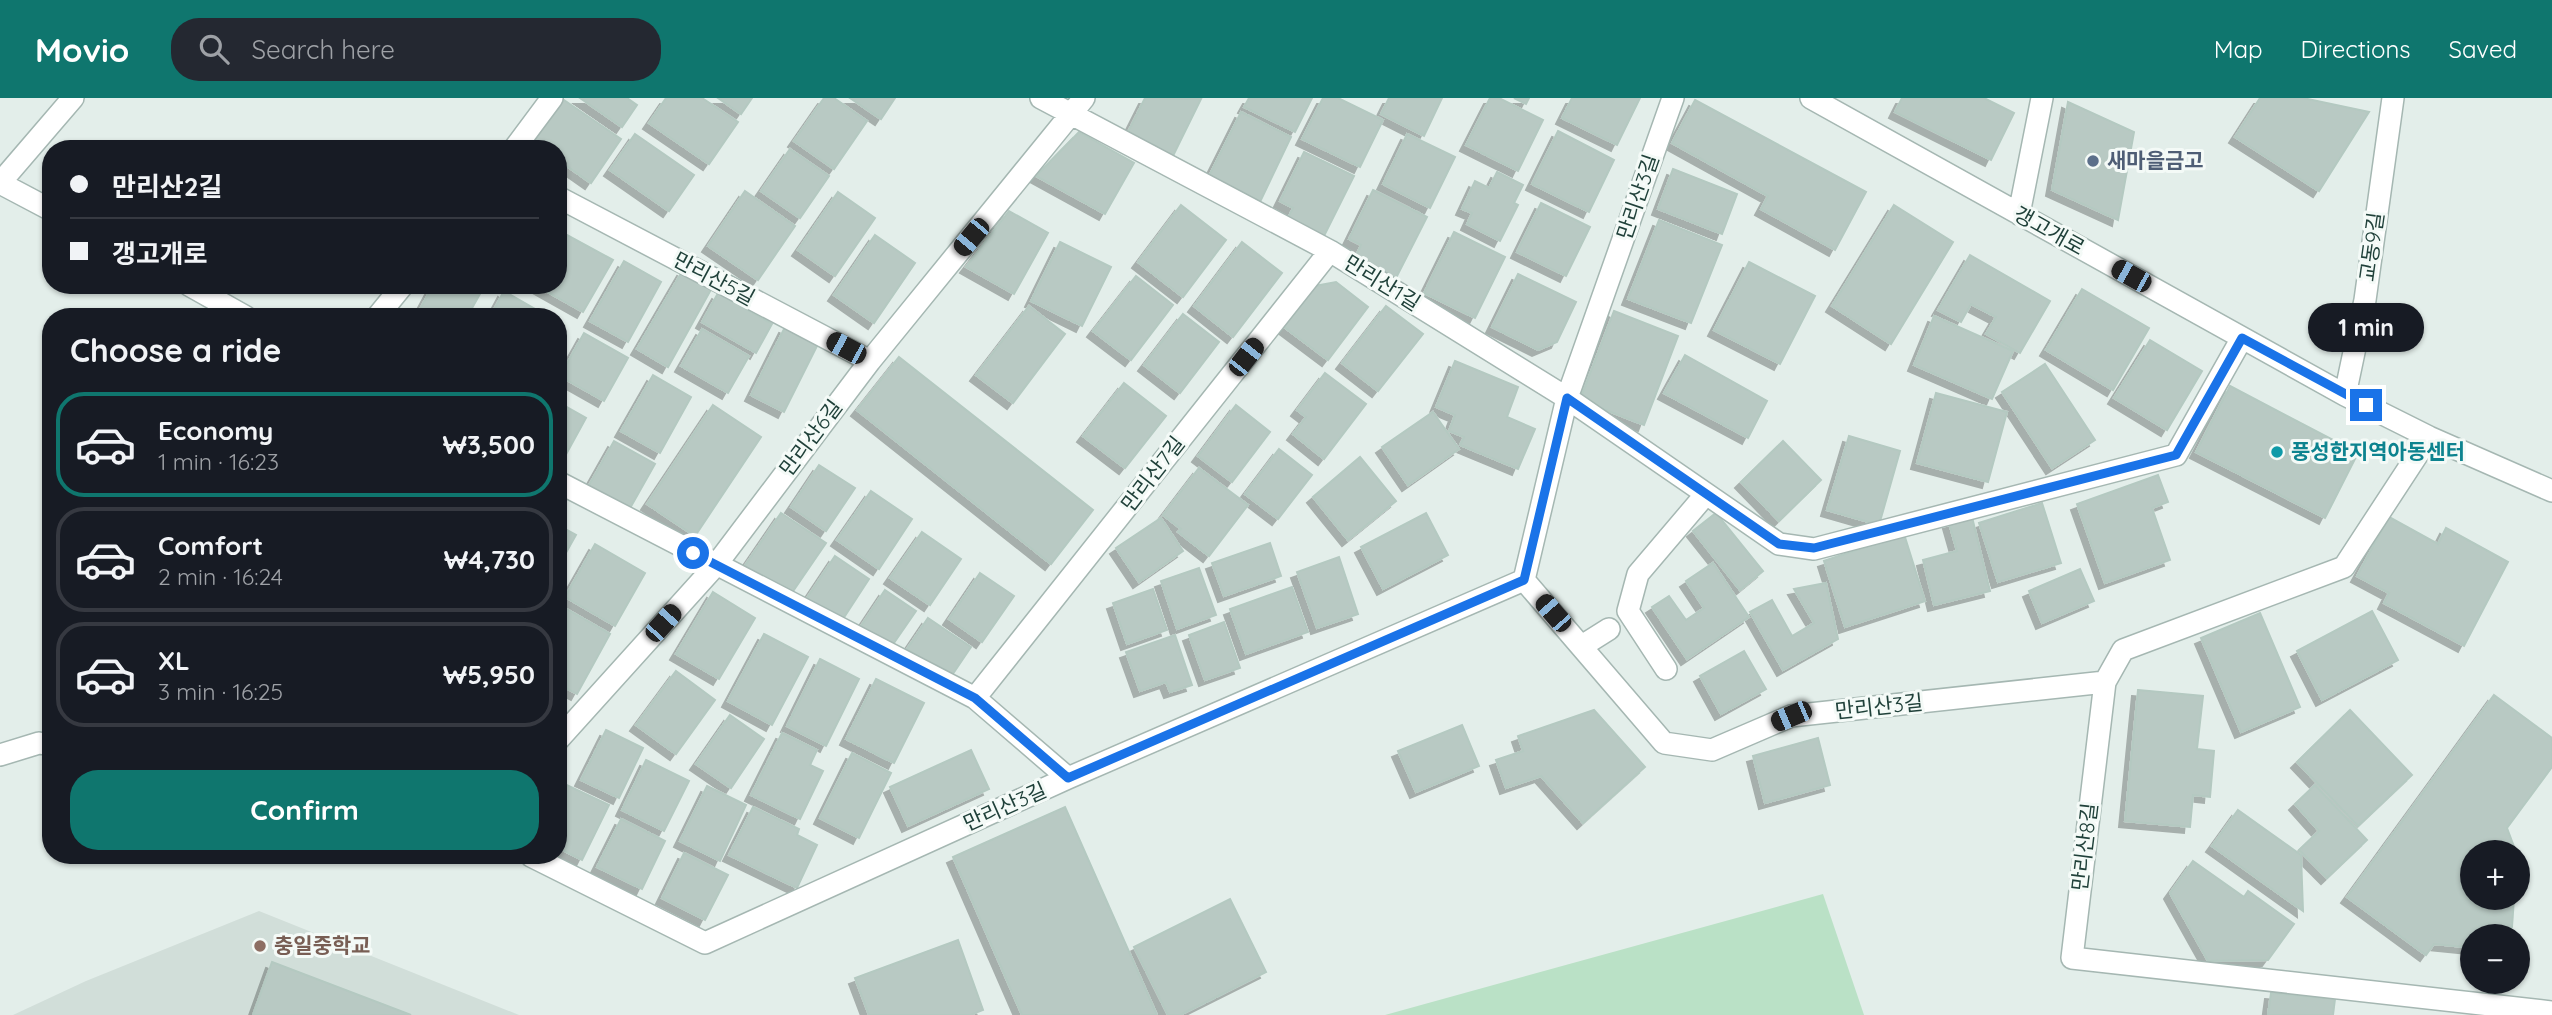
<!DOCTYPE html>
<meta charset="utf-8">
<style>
:root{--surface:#171b24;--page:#242831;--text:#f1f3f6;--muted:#9ea1a6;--line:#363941;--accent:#0f766e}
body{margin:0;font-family:Quicksand,"Noto Sans KR",sans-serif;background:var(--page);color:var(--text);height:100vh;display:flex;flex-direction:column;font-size:26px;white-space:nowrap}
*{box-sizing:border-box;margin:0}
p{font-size:23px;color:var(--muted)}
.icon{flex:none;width:38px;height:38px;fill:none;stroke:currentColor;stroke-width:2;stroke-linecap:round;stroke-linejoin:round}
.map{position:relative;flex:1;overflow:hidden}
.panel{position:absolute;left:42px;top:210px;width:525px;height:556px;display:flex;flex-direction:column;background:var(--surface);border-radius:28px;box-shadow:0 2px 5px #0004}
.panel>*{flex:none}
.banner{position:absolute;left:42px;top:42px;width:525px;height:154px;border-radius:28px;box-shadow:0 2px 5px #0004;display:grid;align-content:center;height:154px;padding:0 28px;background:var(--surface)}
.tools{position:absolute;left:2460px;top:742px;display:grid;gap:14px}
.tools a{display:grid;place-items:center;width:70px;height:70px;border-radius:50%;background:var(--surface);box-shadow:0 2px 5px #0004;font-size:35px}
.end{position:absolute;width:32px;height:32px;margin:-16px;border:9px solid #1a73e8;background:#fff;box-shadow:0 0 0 4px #fff}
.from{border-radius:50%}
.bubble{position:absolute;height:49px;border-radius:24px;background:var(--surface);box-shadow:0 2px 5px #0004;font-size:23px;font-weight:700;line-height:49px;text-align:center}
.car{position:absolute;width:21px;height:42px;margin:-21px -10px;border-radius:9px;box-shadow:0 0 5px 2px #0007;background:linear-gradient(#222 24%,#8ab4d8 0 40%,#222 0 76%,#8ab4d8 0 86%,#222 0)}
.banner b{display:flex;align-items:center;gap:24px;height:66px;font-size:26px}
.banner b+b{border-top:2px solid var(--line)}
.banner i{width:18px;height:18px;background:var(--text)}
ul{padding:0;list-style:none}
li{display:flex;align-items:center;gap:21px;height:105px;margin:0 14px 10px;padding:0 14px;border:4px solid var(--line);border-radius:28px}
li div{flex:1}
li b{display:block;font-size:26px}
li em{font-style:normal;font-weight:700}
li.active{border-color:var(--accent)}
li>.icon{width:63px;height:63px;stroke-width:1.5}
h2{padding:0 28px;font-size:32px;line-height:84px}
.primary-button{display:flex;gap:14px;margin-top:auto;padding:14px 28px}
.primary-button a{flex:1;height:80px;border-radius:28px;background:var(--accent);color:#fff;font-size:28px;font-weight:700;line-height:80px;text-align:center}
header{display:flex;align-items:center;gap:42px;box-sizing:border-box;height:98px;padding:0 35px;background:var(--accent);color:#fff}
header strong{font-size:33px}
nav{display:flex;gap:38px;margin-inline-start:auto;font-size:24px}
.search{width:490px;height:63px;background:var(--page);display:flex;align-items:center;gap:18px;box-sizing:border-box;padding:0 24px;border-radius:28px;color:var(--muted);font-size:26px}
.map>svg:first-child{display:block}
</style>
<header>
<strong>Movio</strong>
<div class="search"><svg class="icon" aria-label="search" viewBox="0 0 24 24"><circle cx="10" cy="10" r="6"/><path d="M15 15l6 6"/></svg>Search here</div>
<nav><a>Map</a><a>Directions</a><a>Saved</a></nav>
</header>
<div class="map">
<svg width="2552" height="917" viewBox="0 0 2552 917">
<defs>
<filter id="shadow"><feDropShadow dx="-6" dy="6" stdDeviation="0" flood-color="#0004"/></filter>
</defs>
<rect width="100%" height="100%" fill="#e3eeea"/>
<path fill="#d1ded9" d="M259 813 519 917H13L86 883Z"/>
<path fill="#bae1c6" d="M1823 796 1864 917H1385Z"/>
<path fill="#b8c9c3" stroke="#b4c9c1" stroke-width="2" filter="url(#shadow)" d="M561 0 621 41 591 85 558 62V51H541L530 43Z
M580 0H627L637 7 622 29Z
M666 0H702L738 24 709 66 649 25Z
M718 0H752L741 16Z
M824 0H834L867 23 834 71 794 43Z
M850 0H895L881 21Z
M1145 0 1201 1 1172 60 1126 38Z
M1249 0H1312L1295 34 1244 9Z
M1323 0H1338L1383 22 1360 69 1302 41Z
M1389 0H1442L1424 38 1381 16Z
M1490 0H1499L1543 22 1518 73 1466 47Z
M1514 0H1529L1526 6Z
M1572 0H1640L1617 47 1562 20Z
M1902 0H1984L2014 15 1991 62 1895 14Z
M2260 0H2303L2369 14 2319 93 2235 39Z
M1695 2 1866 94 1835 152 1761 111 1768 98 1672 45Z
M2068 4 2134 34 2118 122 2052 92Z
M1241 14 1291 39 1260 104 1209 78Z
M1558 33 1614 62 1589 114 1532 86Z
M1079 34 1134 65 1105 116 1036 78Z
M635 36 694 77 669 113 610 72Z
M1407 36 1455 59 1430 110 1383 86Z
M790 51 829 78 800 120 761 93Z
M1304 54 1354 78 1323 140 1287 122 1293 110 1280 103Z
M1673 71 1737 96 1722 136 1658 111Z
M1497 74 1523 87 1514 105 1518 107 1500 143 1467 126 1472 115 1462 111 1475 83 1489 90Z
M1373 92 1427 119 1396 180 1355 160 1361 147 1349 141Z
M745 93 795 128 758 182 708 148Z
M838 94 875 120 835 178 798 152Z
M1541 105 1590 129 1566 178 1517 154Z
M1181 107 1226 142 1183 199 1138 164Z
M1894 107 1953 144 1891 246 1832 208Z
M1009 113 1048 135 1014 196 966 169Z
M1659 122 1722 147 1691 225 1628 201Z
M1454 134 1505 159 1475 220 1424 195Z
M565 136 613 162 583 214 537 188 558 187V149Z
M875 137 915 165 874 225 834 197Z
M1060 144 1111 169 1082 228 1031 203Z
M1242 144 1282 175 1233 239 1194 208Z
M1970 157 2050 203 2020 255 1986 236 1996 219 1971 206 1961 224 1938 212Z
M624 163 661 184 628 244 590 223Z
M1749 164 1815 198 1780 266 1714 232Z
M683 172 713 188 668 269 637 251Z
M1518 176 1576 204 1557 244 1538 252 1492 229Z
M1136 178 1173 207 1131 262 1093 233Z
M1336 184 1368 209 1328 262 1284 229 1315 188Z
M433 187H485L467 219H420L417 217Z
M2082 191 2149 230 2113 292 2046 252Z
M504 193 549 219H490Z
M718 195 772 226 756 255 702 224Z
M1029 208 1065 236 1013 305 976 277Z
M1386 208 1423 236 1378 293 1342 265Z
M1614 213 1678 238 1644 327 1580 302Z
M1183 216 1219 244 1180 295 1144 267Z
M1934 218 2013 253 1992 301 1914 267Z
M785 229 818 246 784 314 751 297Z
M702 231 749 258 728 295 681 268Z
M584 235 628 260 604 303 560 278Z
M2150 242 2202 273 2167 332 2114 300Z
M1685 257 1767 303 1748 340 1664 295Z
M899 259 1093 412 1051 466 857 312Z
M1455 263 1518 289 1507 319 1535 331 1518 371 1460 347 1464 339 1449 333 1455 317 1436 309Z
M2045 266 2095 342 2052 370 2002 294Z
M1325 275 1366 306 1324 361 1293 336 1306 319 1297 312Z
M653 277 691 299 660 355 621 333Z
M1124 285 1166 318 1125 370 1083 338Z
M2230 288 2358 355 2325 420 2196 354Z
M1936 295 2007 314 1988 384 1917 365Z
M558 304 586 320 558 371Z
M713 307 761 339 695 438 647 406Z
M1236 307 1270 334 1232 384 1198 358Z
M1433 314 1459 351 1408 387 1382 349Z
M1849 338 1900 353 1879 427 1827 412Z
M614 343 655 366 629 412 588 389Z
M1783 343 1821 382 1779 423 1741 384Z
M1279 351 1312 377 1278 421 1245 396Z
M1360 359 1396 403 1348 442 1313 399Z
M819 367 855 390 826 433 791 409Z
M1199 370 1248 407 1209 458 1178 434 1181 431 1163 417Z
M2158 377 2168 404 2152 410 2170 462 2105 485 2077 406Z
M871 393 912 421 879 471 837 442Z
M2042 405 2061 465 1998 484 1979 425Z
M781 415 826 445 789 499 744 469Z
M1426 415 1448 457 1383 491 1361 449Z
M1716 415 1763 473 1740 492 1693 433Z
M1972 419 1990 493 1934 507 1923 462 1957 453 1949 425Z
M2389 419 2438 446 2446 430 2508 464 2464 548 2384 505 2389 495 2357 478Z
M1161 420 1183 453 1139 484 1116 450Z
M558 427 576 437 558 469Z
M922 434 961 461 930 507 890 480Z
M1904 436 1925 503 1845 529 1824 463Z
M1270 445 1281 478 1224 498 1212 465Z
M595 446 645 475 615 528 565 499Z
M835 458 869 481 839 527 805 503Z
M1339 459 1358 516 1317 530 1297 474Z
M1713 465 1749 519 1687 561 1652 509 1669 498 1686 522 1704 510 1686 483Z
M1199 470 1216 517 1177 531 1161 483Z
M2080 471 2094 503 2042 525 2029 493Z
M980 475 1014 498 982 544 949 521Z
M1826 485 1838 541 1783 572 1750 514 1772 502 1792 538 1814 525 1794 491Z
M1292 489 1308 534 1246 556 1230 511Z
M1153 491 1167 532 1127 546 1113 505Z
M885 492 916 513 889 552 859 531Z
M713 494 755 520 719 581 676 556Z
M558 506 610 536 577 596 558 586Z
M2372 513 2398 562 2322 602 2297 553Z
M2260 515 2300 609 2241 634 2201 540Z
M928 520 971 549 950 580 907 551Z
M1224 524 1240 570 1205 582 1189 537Z
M764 536 808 559 772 627 728 603Z
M1175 537 1192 587 1170 594 1166 584 1140 593 1126 554Z
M1744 553 1766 591 1721 616 1700 578Z
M820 561 859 581 826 648 787 628Z
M676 573 715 602 676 656 636 627Z
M876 581 924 605 894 665 846 641Z
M2138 592 2203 598 2197 651 2214 653 2210 699 2193 697 2190 729 2125 723Z
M2494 597 2552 640V669L2507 730 2516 754H2473V800H2514L2512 829 2503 838H2473V850L2434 846 2426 857 2347 799Z
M1594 612 1645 669 1583 725 1541 678 1506 690 1496 662 1523 653 1518 638Z
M2350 612 2412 677 2358 728 2297 664Z
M730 617 764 641 731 690 696 666Z
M1462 627 1479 668 1416 694 1398 653Z
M606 632 643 650 619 700 581 682Z
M782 635 817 652 810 667 823 673 800 721 751 697Z
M1818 640 1830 687 1765 705 1753 658Z
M971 652 989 691 908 728 890 689Z
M852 655 891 675 859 740 820 720Z
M646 662 689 683 664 733 622 712Z
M558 683 609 707 582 762 558 750Z
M2315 687 2367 742 2327 780 2299 752 2319 733 2295 706Z
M707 688 746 707 720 763 680 743Z
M753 709 799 731 797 737 817 747 797 790 729 757Z
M1065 709 1157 917H1022L953 759Z
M2238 712 2301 757 2303 813 2212 748Z
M621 721 665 743 642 791 597 769Z
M684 755 728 777 705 822 662 800Z
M2193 763 2244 799 2248 793 2294 826 2268 862 2208 863 2170 795Z
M1230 801 1266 874 1180 917H1168L1134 849Z
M958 842 983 912 970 917H869L855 880Z
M272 864 411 917H253Z
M2271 895 2335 901 2333 917H2268Z"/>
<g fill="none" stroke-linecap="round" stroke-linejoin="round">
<defs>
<path id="minor" d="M1041 0 1330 153 1567 300 1779 446 1814 451 2176 357 2242 240
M1811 0 2345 297 2429 339 2552 393
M514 51 552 0
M0 85 73 0
M0 85 51 112
M558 99 870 263
M2019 116 2042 0
M189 187 246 219
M377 219 403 187
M2345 297 2365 202 2393 0
M2429 339 2344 469 2123 552 2105 584 2072 860 2552 914
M558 384 975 600 1068 680
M1524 482 1664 645 1712 652 1791 618 2105 584
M1582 548 1609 531
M1666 571 1628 513 1638 476 1706 396
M975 600 1330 153
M558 642 716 467 870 263 1084 0
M0 657 39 645 51 647
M531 758 705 845 1068 680 1524 482 1567 300 1673 0"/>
</defs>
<use href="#minor" stroke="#a5b7b2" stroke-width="24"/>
<use href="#minor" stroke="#fff" stroke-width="21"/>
</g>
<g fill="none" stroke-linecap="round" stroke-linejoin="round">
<path stroke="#1a73e8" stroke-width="9" d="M693 455 975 600 1068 680 1524 482 1567 300 1779 446 1814 450 2176 357 2242 240 2366 307"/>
</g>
<circle fill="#5c6f8a" stroke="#f4faf7" stroke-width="2.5" cx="2093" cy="63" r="7"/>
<circle fill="#0f9aa8" stroke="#f4faf7" stroke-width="2.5" cx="2277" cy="354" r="7"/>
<circle fill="#8d6e63" stroke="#f4faf7" stroke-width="2.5" cx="260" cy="848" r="7"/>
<g text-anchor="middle" stroke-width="6" stroke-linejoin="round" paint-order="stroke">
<g font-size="21" font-weight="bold" fill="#4e5e75" stroke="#f4faf7" text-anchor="start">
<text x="2107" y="70">새마을금고</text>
</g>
<g font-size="21" fill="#20413a" stroke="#f4faf7">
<text transform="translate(1638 99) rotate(-71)" y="7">만리산3길</text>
<text transform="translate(2049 133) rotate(29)" y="7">갱고개로</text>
<text transform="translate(2372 149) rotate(-82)" y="7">교동9길</text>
<text transform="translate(714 181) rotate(28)" y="7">만리산5길</text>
<text transform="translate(1382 185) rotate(32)" y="7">만리산1길</text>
<text transform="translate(811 340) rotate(-53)" y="7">만리산6길</text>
<text transform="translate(1153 376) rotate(-52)" y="7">만리산7길</text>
<text transform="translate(1879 609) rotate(-6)" y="7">만리산3길</text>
<text transform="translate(1005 709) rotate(-24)" y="7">만리산3길</text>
<text transform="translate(2085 749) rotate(-83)" y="7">만리산8길</text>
</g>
<g font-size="21" font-weight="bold" fill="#0d838f" stroke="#f4faf7" text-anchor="start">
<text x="2291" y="361">풍성한지역아동센터</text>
</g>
<g font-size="21" font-weight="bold" fill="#785e54" stroke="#f4faf7" text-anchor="start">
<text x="274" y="855">충일중학교</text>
</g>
</g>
</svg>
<div class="tools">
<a>+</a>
<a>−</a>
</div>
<i class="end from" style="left:693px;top:455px"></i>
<i class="end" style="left:2366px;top:307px"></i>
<div class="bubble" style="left:2308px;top:205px;width:116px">1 min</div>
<i class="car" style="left:971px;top:139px;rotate:220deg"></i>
<i class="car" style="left:2131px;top:178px;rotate:299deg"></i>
<i class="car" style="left:846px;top:250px;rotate:298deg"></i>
<i class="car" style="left:1246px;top:259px;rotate:38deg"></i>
<i class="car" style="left:1553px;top:515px;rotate:319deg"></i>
<i class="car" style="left:663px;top:525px;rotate:42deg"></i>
<i class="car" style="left:1791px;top:618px;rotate:247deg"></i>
<div class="banner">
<b><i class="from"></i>만리산2길</b>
<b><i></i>갱고개로</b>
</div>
<section class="panel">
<h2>Choose a ride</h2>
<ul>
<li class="active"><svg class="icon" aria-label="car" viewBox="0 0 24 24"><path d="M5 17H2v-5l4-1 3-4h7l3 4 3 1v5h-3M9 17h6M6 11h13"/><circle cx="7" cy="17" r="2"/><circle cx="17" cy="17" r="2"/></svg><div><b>Economy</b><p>1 min · 16:23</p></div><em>₩3,500</em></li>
<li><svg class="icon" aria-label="car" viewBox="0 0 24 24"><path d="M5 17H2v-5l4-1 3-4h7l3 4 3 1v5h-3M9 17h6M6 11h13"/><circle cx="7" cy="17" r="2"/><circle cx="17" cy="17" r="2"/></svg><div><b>Comfort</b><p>2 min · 16:24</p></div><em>₩4,730</em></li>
<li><svg class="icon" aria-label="car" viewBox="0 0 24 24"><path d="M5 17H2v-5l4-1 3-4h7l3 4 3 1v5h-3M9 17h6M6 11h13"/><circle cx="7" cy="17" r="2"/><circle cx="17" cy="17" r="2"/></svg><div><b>XL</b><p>3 min · 16:25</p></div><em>₩5,950</em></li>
</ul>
<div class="primary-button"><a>Confirm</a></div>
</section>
</div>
